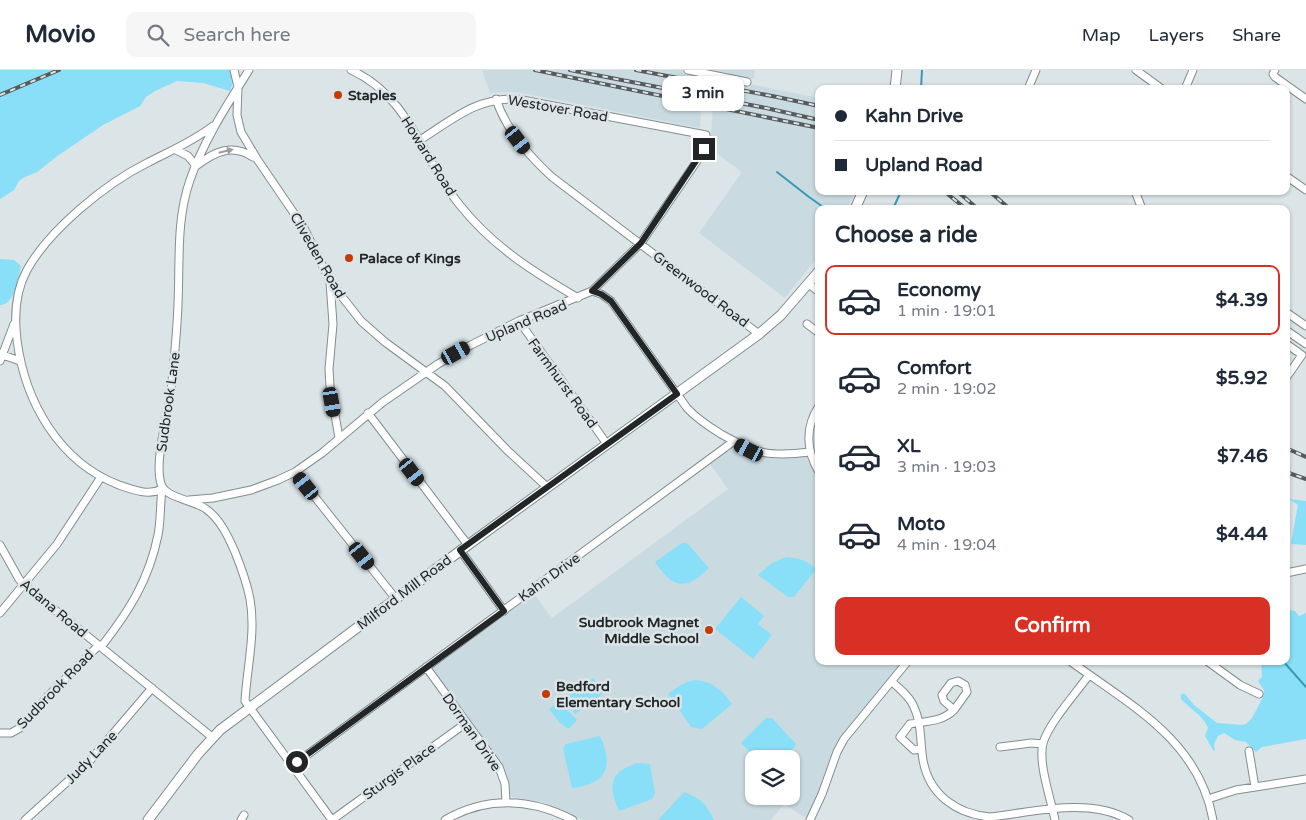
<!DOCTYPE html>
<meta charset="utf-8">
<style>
:root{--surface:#fff;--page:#f6f6f7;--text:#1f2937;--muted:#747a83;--line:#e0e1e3;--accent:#d93025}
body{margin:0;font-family:"Varela Round",sans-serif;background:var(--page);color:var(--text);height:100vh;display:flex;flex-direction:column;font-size:19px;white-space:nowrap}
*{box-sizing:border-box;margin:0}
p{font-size:16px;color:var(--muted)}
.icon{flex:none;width:28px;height:28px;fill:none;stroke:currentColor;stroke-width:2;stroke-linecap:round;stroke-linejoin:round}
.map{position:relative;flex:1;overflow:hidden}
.side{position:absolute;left:815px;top:135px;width:475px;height:460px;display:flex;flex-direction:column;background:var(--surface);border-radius:10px;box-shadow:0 1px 4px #0004}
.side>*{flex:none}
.guide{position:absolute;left:815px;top:15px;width:475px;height:110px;border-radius:10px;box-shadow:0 1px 4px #0004;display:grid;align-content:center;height:110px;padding:0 20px;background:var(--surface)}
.fabs{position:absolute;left:745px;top:680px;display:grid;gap:10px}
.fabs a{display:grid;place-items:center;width:55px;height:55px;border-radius:10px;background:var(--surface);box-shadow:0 1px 4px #0004;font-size:25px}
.end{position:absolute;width:22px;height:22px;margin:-11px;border:6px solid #232627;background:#fff;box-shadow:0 0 0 2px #fff}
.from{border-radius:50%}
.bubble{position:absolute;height:35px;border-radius:10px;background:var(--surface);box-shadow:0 1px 4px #0004;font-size:16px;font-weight:700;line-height:35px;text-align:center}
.car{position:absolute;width:15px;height:30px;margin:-15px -8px;border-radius:6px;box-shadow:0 0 4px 1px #0007;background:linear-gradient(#222 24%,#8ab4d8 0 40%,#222 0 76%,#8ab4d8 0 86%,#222 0)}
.guide b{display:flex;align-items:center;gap:18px;height:48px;font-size:19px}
.guide b+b{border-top:1px solid var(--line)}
.guide i{width:12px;height:12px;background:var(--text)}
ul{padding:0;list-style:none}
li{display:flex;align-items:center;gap:15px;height:70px;margin:0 10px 8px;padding:0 10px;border:2px solid transparent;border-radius:10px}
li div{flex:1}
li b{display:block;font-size:19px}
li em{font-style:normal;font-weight:700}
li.selected{border-color:var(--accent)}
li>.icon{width:45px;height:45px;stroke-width:1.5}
h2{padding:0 20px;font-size:22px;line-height:60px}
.button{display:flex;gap:10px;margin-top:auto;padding:10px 20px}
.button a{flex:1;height:58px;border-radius:10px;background:var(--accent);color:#fff;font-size:20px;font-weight:700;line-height:58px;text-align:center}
header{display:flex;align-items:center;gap:30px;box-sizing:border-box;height:70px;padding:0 25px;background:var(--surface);border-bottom:1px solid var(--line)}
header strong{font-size:24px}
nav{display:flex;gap:28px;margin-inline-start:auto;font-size:18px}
.search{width:350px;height:45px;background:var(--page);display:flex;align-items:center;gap:12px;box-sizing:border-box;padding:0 18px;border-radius:10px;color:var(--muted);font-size:19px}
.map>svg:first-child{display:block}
</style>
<header>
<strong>Movio</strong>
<div class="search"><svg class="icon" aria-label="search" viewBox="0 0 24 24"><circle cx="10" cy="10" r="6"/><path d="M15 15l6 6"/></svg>Search here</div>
<nav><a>Map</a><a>Layers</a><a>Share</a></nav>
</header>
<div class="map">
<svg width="1306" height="750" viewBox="0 0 1306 750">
<rect width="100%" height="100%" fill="#dbe4e7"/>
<path fill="#c9dbe1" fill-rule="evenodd" d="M482 0H681L819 28V121H855L847 139H819V185L785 228 699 163 742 102 710 79 714 23 702 21 700 58 522 23 510 22 490 23Z
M702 0H755L754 9Z
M735 377 768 388 806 387 819 410V591H904L835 677 819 722 807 749 784 734 771 750H582L567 742 542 732 512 727 509 723 508 710 504 699 434 602V597L534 524 552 548 728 419 710 394ZM754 689H791V726H754Z"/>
<path fill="#88dff7" d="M0 0H231L232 15 230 21 203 13 177 11 155 21 146 27 140 36 103 55 56 87 37 102 25 107 19 111 14 120 0 129Z
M0 189 14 190 21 196C18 208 15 235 0 235Z
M1289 429 1306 431V475L1292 474 1291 473 1298 435Z
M682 473H687L709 498C686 521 673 519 655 492Z
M786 487C798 488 807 490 816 499L794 527H788L758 505 772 493Z
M741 527 764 546 758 554 772 565 753 589 715 559Z
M1286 540 1295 541 1299 546 1306 543V669L1262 677 1256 682 1246 672 1235 670 1224 663 1218 666 1214 674 1215 681 1213 680 1205 666 1208 658C1203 645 1190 639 1181 629V625L1184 623 1194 635 1217 653 1242 655 1246 654 1252 648 1263 627 1264 620 1258 611 1262 607 1261 591H1286Z
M593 608 604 623 575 644 565 629Z
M695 610C712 611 722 620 732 634L702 659 691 657 668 624C677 617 684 612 695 610Z
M559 632 577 650 568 659 559 652 549 639Z
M766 648H772L796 674 790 683 782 689H762L752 684 741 673Z
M600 666C614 697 607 714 572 718L563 679 566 674Z
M638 693 650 694 655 723 652 729 619 741C608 715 609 702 638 693Z
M684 722C701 729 706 733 714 750H658Z"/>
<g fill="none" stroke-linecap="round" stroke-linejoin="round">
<path stroke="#379ab3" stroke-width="2" d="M921 19 922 0
M777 102 809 127 826 139
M893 139 901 121
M1283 591 1306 617"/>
<defs>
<path id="minor" d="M234 0 238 17 237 45 241 62 257 89 304 158 330 211 343 228 361 251 385 272 445 316 508 381 547 417
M249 0C227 35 204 70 190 110 176 150 180 192 178 234 177 263 174 292 171 321 168 346 154 390 161 414 165 428 194 430 206 439 220 449 228 466 235 482 241 497 247 513 250 529 256 562 247 597 245 631L332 750 466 653
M351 0C409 26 422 88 459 134 492 176 532 201 578 228
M688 0 747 12
M1136 0 1162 19
M1275 0 1273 4 1275 7 1306 29
M1028 19 1036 0
M1185 19 1193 0
M496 29C506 60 529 86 552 107L759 264
M176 80 188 86 196 96C214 82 232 73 253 87
M1286 106 1306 120
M1135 121 1142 139
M330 212 333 254 329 299 330 316 339 368
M809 214 819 222
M592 221 601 224 611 231 687 338C697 349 708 356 721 364 756 384 769 387 810 382
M1286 242 1306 256
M519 251 607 374
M807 254 819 263
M1286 260 1306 274
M0 284 20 291
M0 291 14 254
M1286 308 1302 285 1288 275
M819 336C805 357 806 381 819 402
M368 343 468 475
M295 402 396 529
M162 419C149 426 133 420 119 415 59 392 25 332 17 270 14 246 15 222 27 200 49 160 105 114 147 93 170 81 192 72 213 56
M189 430 213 428 251 420 278 410 295 402 322 383 383 332 438 294 471 275 519 251 592 221 641 173 701 85 706 73V65L517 29C477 27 452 50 420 70
M0 475 19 509 23 514 212 667
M460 480 504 541
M1286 503 1306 499
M0 543 57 474 101 407
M101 577C129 541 149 510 158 465 161 450 160 434 162 419
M1070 591C1130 635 1199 670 1213 750
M1207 591 1240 615 1259 624
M426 597 499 697 505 714 506 732
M892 612C900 619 910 627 914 637 922 654 920 673 923 690 929 725 957 744 990 747 1034 742 1090 727 1129 750
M0 663H11L20 658 48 626 99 575
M1000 677 1031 673 1043 674
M921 679 914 680 900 667 910 654C926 651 942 652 954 640L944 631 942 625 951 613 958 611 965 615 967 622 954 640
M1249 681 1255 717
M292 696 734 371
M1208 729 1236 720 1306 709
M25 750 88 693 152 618
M241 750 244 745
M445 750C486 726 531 728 573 750
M810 750 822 724 837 682 844 669 908 591
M1055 750C1051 729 1038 694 1043 673 1049 653 1076 623 1089 605"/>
<path id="major" d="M895 19 897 0
M855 139 863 121
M148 750 198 684 220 660 468 475 759 264 781 245 819 201"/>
</defs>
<use href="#minor" stroke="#848d90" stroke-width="9"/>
<use href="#major" stroke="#848d90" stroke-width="11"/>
<use href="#minor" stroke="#fff" stroke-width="7"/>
<use href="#major" stroke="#fff" stroke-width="9"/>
<defs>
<path id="rail" d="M535 0 819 58
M570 0 766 38 819 50
M636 0 777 27 819 36
M0 25 59 0
M944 121 966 139
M957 121 978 139
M989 121 1010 139
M1286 378 1306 387
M1286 402 1306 409"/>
</defs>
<use href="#rail" stroke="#565a5c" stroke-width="4"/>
<use href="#rail" stroke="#dbe4e7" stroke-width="2" stroke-dasharray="5.5" stroke-linecap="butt"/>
</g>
<defs><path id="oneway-solid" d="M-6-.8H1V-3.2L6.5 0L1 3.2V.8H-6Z" transform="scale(1.25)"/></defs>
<use fill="#9c9d9e" href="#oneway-solid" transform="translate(226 81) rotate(-13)"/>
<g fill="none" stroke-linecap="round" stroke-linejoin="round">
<path stroke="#232627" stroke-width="6" d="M297 692 504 541 460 480 677 324 611 231 601 224 592 221 641 173 704 79"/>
</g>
<g fill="#c43c04" stroke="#dbe4e7" stroke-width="2">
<circle cx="338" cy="25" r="5"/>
<circle cx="349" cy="188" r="5"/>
<circle cx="709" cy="560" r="5"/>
<circle cx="546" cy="624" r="5"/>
</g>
<g text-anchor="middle" stroke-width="5" stroke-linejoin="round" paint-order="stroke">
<g font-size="14" font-weight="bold" fill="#232627" stroke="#dbe4e7" text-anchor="start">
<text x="348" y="30">Staples</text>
<text x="359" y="193">Palace of Kings</text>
<text x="699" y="557" text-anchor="end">Sudbrook Magnet<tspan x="699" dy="16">Middle School</tspan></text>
<text x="556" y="621">Bedford<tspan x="556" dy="16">Elementary School</tspan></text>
</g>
<g font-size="14" fill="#232627" stroke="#dbe4e7">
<text transform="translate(558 38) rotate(10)" y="5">Westover Road</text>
<text transform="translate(429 86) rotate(58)" y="5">Howard Road</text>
<text transform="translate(318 185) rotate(60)" y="5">Cliveden Road</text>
<text transform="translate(701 219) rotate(37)" y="5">Greenwood Road</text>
<text transform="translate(526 251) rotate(-23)" y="5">Upland Road</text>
<text transform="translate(563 313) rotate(54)" y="5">Farmhurst Road</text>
<text transform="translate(168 332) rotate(-82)" y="5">Sudbrook Lane</text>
<text transform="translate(549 507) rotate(-36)" y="5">Kahn Drive</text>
<text transform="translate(404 522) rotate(-37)" y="5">Milford Mill Road</text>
<text transform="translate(54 538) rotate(40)" y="5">Adana Road</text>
<text transform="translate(55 619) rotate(-46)" y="5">Sudbrook Road</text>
<text transform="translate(472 662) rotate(55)" y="5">Dorman Drive</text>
<text transform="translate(91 687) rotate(-46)" y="5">Judy Lane</text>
<text transform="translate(399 701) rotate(-36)" y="5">Sturgis Place</text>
</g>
</g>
</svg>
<div class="fabs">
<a><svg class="icon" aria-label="layers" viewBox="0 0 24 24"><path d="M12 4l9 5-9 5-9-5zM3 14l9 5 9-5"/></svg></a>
</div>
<i class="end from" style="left:297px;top:692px"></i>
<i class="end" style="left:704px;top:79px"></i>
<div class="bubble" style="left:662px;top:6px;width:82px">3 min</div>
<i class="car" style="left:518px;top:70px;rotate:143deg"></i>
<i class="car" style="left:456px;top:283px;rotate:61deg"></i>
<i class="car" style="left:332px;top:332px;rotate:170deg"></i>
<i class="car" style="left:749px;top:380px;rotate:298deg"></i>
<i class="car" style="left:412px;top:402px;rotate:143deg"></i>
<i class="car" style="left:306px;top:416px;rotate:321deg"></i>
<i class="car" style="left:362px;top:486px;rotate:141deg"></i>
<div class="guide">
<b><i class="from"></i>Kahn Drive</b>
<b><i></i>Upland Road</b>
</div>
<section class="side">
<h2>Choose a ride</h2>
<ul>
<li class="selected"><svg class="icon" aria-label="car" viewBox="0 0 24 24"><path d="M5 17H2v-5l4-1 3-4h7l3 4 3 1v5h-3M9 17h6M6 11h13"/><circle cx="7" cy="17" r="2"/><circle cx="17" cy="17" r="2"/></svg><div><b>Economy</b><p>1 min · 19:01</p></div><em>$4.39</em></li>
<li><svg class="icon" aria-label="car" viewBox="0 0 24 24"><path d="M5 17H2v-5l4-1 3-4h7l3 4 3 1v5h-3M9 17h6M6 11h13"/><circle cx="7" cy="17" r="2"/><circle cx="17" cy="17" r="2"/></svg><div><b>Comfort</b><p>2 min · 19:02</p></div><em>$5.92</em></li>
<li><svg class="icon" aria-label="car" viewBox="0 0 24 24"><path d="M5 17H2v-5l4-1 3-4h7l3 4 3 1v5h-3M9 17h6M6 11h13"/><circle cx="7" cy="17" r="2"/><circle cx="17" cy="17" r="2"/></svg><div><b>XL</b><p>3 min · 19:03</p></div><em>$7.46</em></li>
<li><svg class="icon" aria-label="car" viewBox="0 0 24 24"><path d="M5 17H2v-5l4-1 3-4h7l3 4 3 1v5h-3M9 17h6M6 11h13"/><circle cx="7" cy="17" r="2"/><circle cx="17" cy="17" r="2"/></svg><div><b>Moto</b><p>4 min · 19:04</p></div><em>$4.44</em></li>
</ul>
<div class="button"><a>Confirm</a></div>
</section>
</div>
